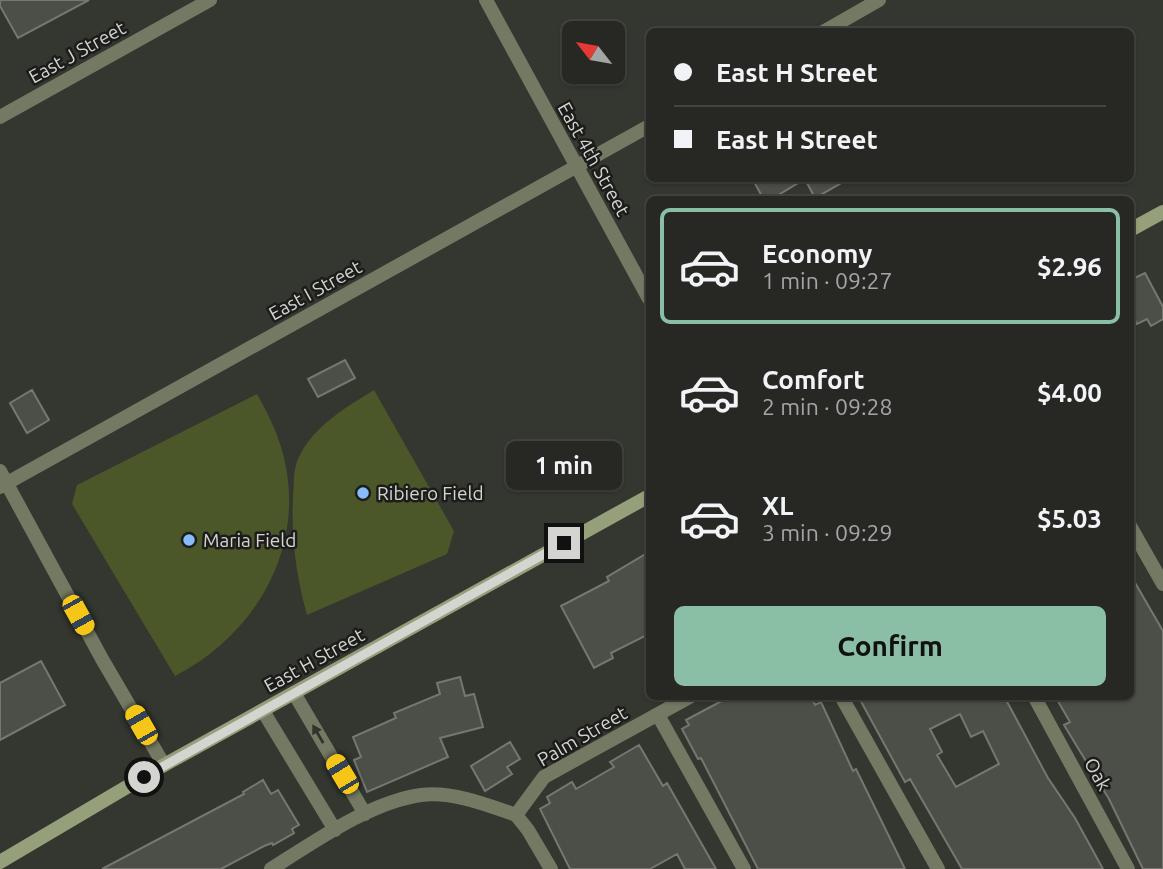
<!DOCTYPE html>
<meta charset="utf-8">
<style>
:root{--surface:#272824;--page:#2f302c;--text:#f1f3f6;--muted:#a4a6a6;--line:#434441;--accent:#8abfa5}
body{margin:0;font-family:Ubuntu,sans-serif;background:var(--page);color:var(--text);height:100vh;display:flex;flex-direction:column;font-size:26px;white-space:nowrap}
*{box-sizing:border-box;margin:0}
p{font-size:23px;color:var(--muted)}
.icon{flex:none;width:38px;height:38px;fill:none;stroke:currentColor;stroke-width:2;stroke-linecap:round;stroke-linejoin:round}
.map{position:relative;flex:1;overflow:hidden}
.panel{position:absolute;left:646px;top:196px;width:488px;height:504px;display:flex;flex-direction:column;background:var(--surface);border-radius:10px;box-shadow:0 2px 5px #0004,0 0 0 2px var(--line)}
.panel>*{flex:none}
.banner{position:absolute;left:646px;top:28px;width:488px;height:154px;border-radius:10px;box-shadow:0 2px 5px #0004,0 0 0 2px var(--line);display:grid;align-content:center;height:154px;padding:0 28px;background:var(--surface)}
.needle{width:46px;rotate:301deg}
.buttons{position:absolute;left:562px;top:21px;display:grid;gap:14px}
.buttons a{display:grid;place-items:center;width:63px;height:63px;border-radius:10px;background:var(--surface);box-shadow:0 2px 5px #0004,0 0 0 2px var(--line);font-size:35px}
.end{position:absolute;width:32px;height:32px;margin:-16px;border:9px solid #d4d5d1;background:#111;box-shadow:0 0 0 4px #111}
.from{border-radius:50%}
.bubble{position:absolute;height:49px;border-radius:10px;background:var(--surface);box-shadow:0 2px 5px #0004,0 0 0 2px var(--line);font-size:23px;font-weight:700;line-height:49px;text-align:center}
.car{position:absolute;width:21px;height:42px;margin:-21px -10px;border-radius:9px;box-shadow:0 0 5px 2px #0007;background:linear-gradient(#f5c518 24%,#345 0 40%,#f5c518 0 76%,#345 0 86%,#f5c518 0)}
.banner b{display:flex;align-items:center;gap:24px;height:66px;font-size:26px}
.banner b+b{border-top:2px solid var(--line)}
.banner i{width:18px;height:18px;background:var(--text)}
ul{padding:12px 0 0;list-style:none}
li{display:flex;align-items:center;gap:21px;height:116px;margin:0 14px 10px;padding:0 14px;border:4px solid transparent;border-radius:10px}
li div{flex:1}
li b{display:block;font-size:26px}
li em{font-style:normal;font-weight:700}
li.active{border-color:var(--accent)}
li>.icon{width:63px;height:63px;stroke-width:1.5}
.cta{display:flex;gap:14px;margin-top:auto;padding:14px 28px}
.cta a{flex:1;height:80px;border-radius:10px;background:var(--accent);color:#111;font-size:28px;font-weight:700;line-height:80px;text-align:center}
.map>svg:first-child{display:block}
</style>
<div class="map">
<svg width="1163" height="869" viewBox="0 0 1163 869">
<rect width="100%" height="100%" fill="#343630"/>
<path fill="#4b5629" d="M374 390 454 531 447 554 307 615C296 575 291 538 293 497 294 484 293 470 298 459 313 426 345 408 374 390Z
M257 394C269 415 279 436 284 458 306 549 255 635 175 676L72 504 77 485Z"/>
<path fill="#4c4e48" stroke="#757770" stroke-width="2" fill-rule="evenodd" d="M0 0H89L18 38 0 6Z
M752 178H850L815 198 805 179 770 200H764Z
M1145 273 1163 307V319L1151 326 1147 319 1137 324 1130 312V280Z
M345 360 355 378 318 397 308 379Z
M32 390 49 420 27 433 10 403Z
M649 552V634L611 653 613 658 594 668 561 606 609 581 607 577Z
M1130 574 1163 631V869H1143L1109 799 1064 725 1070 722 1055 696H1130Z
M41 661 65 705 0 740V683Z
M460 677 465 696 474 694 483 727 440 738 448 757 367 792 354 760 361 757 353 737 396 718 394 713 440 694 437 683Z
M731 696H811L815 705 821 702 853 771 856 769 905 869H758L701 758 698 759 682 729 689 725 686 720Z
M858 696H1004L1048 778 1075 818 1103 869H962L910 779 905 782ZM960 714 971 737 983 731 999 764 956 787 937 755 942 752 930 729Z
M510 742 520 759 507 767 512 774 485 791 471 766Z
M639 745 663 786 667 783 716 869H685L677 854 650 869H570L540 809 550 803 547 797 572 782 576 789 614 767 610 762Z
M263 780 271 794 278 790 299 825 292 829 294 833 273 845 272 843 264 846 221 869H102L244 794 243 792Z"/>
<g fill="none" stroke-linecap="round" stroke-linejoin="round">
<path stroke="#737962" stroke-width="14" d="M486 0 649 299
M823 32 879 0
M0 117 210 0
M0 471 102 659 164 765
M0 487 649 126
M1130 526 1163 584
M294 693 365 814
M841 696 938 869
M1034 696 1128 869
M263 711 335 830
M658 715 744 869
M516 815 528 830 551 869
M271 869C314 842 370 802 421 795 452 791 488 805 516 815L544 777 691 696"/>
<path stroke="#959f7a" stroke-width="14" d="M1130 230 1163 212
M0 862 164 765 649 496"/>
</g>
<defs><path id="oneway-solid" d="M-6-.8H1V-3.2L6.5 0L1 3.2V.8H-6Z" transform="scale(1.75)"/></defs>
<use fill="#32342c" href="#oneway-solid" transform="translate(318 734) rotate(-120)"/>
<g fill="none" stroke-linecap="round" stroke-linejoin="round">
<path stroke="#d4d5d1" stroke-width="9" d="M144 777 564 543"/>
</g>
<g fill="#87bbfb" stroke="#1c1d1a" stroke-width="2.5">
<circle cx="363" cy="493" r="7"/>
<circle cx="189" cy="540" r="7"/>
</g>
<g text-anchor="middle" stroke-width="5" stroke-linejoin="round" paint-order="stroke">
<g font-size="19" fill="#d4d5d1" stroke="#1c1d1a">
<text transform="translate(77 52) rotate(-29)" y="7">East J Street</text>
<text transform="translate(594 159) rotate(61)" y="7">East 4th Street</text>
<text transform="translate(315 290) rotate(-29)" y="7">East I Street</text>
<text transform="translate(314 660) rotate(-29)" y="7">East H Street</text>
<text transform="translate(582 736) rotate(-30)" y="7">Palm Street</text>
<text transform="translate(1098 774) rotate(61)" y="7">Oak</text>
</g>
<g font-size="19" fill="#d4d5d1" stroke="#1c1d1a" text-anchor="start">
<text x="377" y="500">Ribiero Field</text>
<text x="203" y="547">Maria Field</text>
</g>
</g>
</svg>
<div class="buttons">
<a><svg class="needle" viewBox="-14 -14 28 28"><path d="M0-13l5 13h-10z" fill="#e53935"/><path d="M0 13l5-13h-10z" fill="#a4a6a6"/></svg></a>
</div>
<i class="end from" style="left:144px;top:777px"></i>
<i class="end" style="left:564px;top:543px"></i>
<div class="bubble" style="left:506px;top:441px;width:116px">1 min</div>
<i class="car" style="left:78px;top:615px;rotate:151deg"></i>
<i class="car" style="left:141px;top:725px;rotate:330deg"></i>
<i class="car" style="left:342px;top:774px;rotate:329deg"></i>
<div class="banner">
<b><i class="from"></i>East H Street</b>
<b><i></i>East H Street</b>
</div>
<section class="panel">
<ul>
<li class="active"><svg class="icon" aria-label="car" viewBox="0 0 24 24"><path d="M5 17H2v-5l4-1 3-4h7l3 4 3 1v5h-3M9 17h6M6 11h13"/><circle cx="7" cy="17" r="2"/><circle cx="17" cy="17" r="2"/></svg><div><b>Economy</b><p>1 min · 09:27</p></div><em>$2.96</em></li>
<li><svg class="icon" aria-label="car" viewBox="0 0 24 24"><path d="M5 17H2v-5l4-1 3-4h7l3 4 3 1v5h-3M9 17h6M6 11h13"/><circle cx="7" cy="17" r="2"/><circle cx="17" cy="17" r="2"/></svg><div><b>Comfort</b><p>2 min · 09:28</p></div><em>$4.00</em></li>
<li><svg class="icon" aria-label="car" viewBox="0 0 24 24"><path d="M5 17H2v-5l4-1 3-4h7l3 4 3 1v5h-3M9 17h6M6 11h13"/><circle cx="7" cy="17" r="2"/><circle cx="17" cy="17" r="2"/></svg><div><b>XL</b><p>3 min · 09:29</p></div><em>$5.03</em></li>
</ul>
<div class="cta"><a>Confirm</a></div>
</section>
</div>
